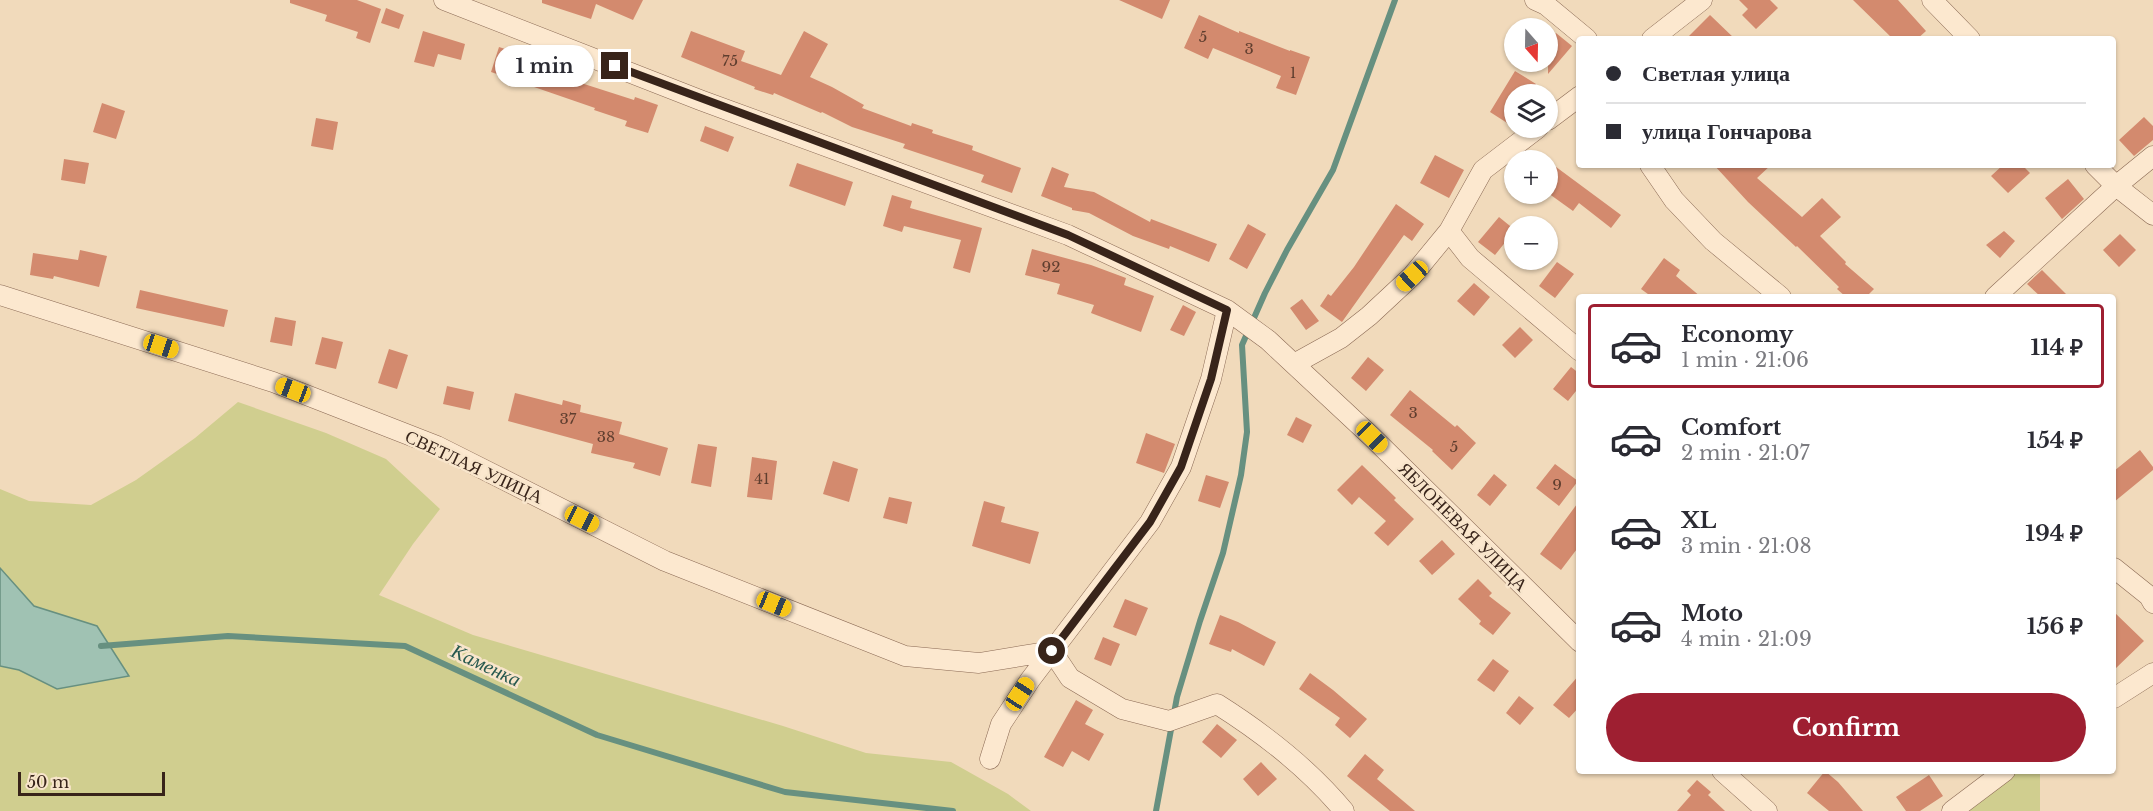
<!DOCTYPE html>
<meta charset="utf-8">
<style>
:root{--surface:#fff;--page:#f7f7f7;--text:#2b2b33;--muted:#7c7c81;--line:#e1e1e2;--accent:#9e1f31}
body{margin:0;font-family:"Libre Baskerville",serif;background:var(--page);color:var(--text);height:100vh;display:flex;flex-direction:column;font-size:22px;white-space:nowrap}
*{box-sizing:border-box;margin:0}
p{font-size:20px;color:var(--muted)}
.icon{flex:none;width:33px;height:33px;fill:none;stroke:currentColor;stroke-width:2;stroke-linecap:round;stroke-linejoin:round}
.map{position:relative;flex:1;overflow:hidden}
.panel{position:absolute;left:1576px;top:294px;width:540px;height:480px;display:flex;flex-direction:column;background:var(--surface);border-radius:6px;box-shadow:0 2px 4px #0004}
.panel>*{flex:none}
.banner{position:absolute;left:1576px;top:36px;width:540px;height:132px;border-radius:6px;box-shadow:0 2px 4px #0004;display:grid;align-content:center;height:132px;padding:0 30px;background:var(--surface)}
.needle{width:39px;rotate:160deg}
.controls{position:absolute;left:1504px;top:18px;display:grid;gap:12px}
.controls a{display:grid;place-items:center;width:54px;height:54px;border-radius:50%;background:var(--surface);box-shadow:0 2px 4px #0004;font-size:30px}
.scale{position:absolute;left:18px;bottom:15px;width:147px;box-sizing:border-box;padding-left:6px;border:3px solid #38241a;border-top:0;font-size:16px;line-height:21px;white-space:nowrap;color:#38241a;-webkit-text-stroke:4px #f8e5cb;paint-order:stroke}
.end{position:absolute;width:27px;height:27px;margin:-14px;border:8px solid #38241a;background:#fff;box-shadow:0 0 0 3px #fff}
.from{border-radius:50%}
.bubble{position:absolute;height:42px;border-radius:21px;background:var(--surface);box-shadow:0 2px 4px #0004;font-size:20px;font-weight:800;line-height:42px;text-align:center}
.car{position:absolute;width:18px;height:36px;margin:-18px -9px;border-radius:8px;box-shadow:0 0 4px 2px #0007;background:linear-gradient(#f5c518 24%,#345 0 40%,#f5c518 0 76%,#345 0 86%,#f5c518 0)}
.banner b{display:flex;align-items:center;gap:21px;height:57px;font-size:22px}
.banner b+b{border-top:2px solid var(--line)}
.banner i{width:15px;height:15px;background:var(--text)}
ul{padding:10px 0 0;list-style:none}
li{display:flex;align-items:center;gap:18px;height:84px;margin:0 12px 9px;padding:0 18px;border:3px solid transparent;border-radius:6px}
li div{flex:1}
li b{display:block;font-size:22px}
li em{font-style:normal;font-weight:800}
li.current{border-color:var(--accent)}
li>.icon{width:54px;height:54px;stroke-width:1.5}
.action{display:flex;gap:12px;margin-top:auto;padding:12px 30px}
.action a{flex:1;height:69px;border-radius:36px;background:var(--accent);color:#fff;font-size:24px;font-weight:800;line-height:69px;text-align:center}
.map>svg:first-child{display:block}
</style>
<div class="map">
<svg width="2153" height="811" viewBox="0 0 2153 811">
<rect width="100%" height="100%" fill="#f1dabb"/>
<path fill="#d0ce8f" d="M238 402 326 433 386 459 440 509 413 544 379 595 473 635 783 726 866 753 951 762 1008 794 1031 811H0V666L19 670 57 689 129 676 97 626 34 606 0 568V489L29 501 91 505 136 480 195 438Z
M2005 771H2040V811H1952Z"/>
<path fill="#a0c2b3" stroke="#679080" stroke-width="1.5" d="M0 568 34 606 97 626 129 676 57 689 19 670 0 666Z"/>
<g fill="none" stroke-linecap="round" stroke-linejoin="round">
<path stroke="#679080" stroke-width="6" d="M101 646 228 636 405 646 597 735 785 792 953 811
M1156 811 1177 697 1200 621 1223 553 1241 475 1247 432 1242 345 1265 293 1287 250 1333 170 1395 0"/>
</g>
<path fill="#d38a6e" d="M290 0H357L381 9 370 43 356 38 358 32 325 21 327 15 290 3Z
M542 0H643L633 20 596 4 591 19 542 3Z
M1119 0H1170L1162 19Z
M1739 0H1770L1778 8 1756 29 1742 15 1748 9Z
M1853 0H1898L1926 31 1917 39H1893Z
M386 8 404 15 399 29 381 23Z
M1199 15 1239 33V31L1290 51V50L1310 57 1296 95 1276 88 1281 76 1213 48 1208 59 1184 48Z
M1710 15 1735 39H1686Z
M423 31 465 44 461 60 438 54 434 67 414 62Z
M691 31 745 51 741 61 781 75 804 31 828 44 810 77 832 87 864 105 862 108 911 126 912 123 933 130 932 133 973 146 972 150 1021 168 1012 193 981 182 984 175 903 148 905 144 852 127 822 112 821 113 774 93 773 95 754 89 755 87 681 57Z
M1556 33 1572 46 1548 74V43Z
M499 47 518 53 517 56 539 63V65L582 80 581 83 634 100 635 97 658 105 648 133 625 126 627 121 594 110 595 108 491 72Z
M1515 71 1536 84 1530 94H1515V128L1490 112Z
M102 103 125 111 116 139 93 132Z
M2144 117 2153 126V140L2134 156 2119 140Z
M316 118 338 122 333 150 311 146Z
M705 126 734 137 728 152 700 141Z
M1435 155 1464 170 1449 198 1420 183Z
M64 159 89 163 85 184 61 180Z
M1548 161 1621 215 1611 228 1579 203 1573 211 1548 193Z
M797 163 853 182 845 206 789 186Z
M1714 165H1771L1757 178 1802 217 1822 198 1841 217 1820 236 1846 262 1845 264 1874 289 1866 297H1846L1837 289 1839 287 1797 246 1796 247 1748 202Z
M2003 165H2022L2030 173 2008 193 1991 176Z
M1052 167 1069 174 1064 187 1094 192 1150 222 1151 219 1217 244 1209 262 1170 246 1169 249 1133 236 1089 213 1072 210V208L1041 196Z
M2068 179 2084 199 2062 219 2045 198Z
M892 195 912 201 910 208 982 228 970 273 953 268 961 240 904 226 902 232 883 226Z
M1396 204 1424 224 1412 241 1404 235 1342 322 1320 306 1328 294 1331 296 1354 267Z
M1499 217 1515 230 1495 255 1478 242Z
M1248 224 1266 234 1247 269 1229 259Z
M2004 231 2015 241 2000 258 1986 245Z
M2120 234 2136 250 2119 267 2103 250Z
M1032 249 1091 265 1126 278 1124 285 1154 296 1141 332 1091 313 1094 305 1057 294 1060 284 1025 275Z
M80 250 107 256 99 287 54 276 53 279 30 275 33 253 78 260Z
M1664 258 1680 270 1676 276 1701 297H1652L1641 289Z
M1557 262 1574 274 1555 298 1539 286Z
M2042 270 2069 297H2041L2027 284Z
M1474 283 1490 297 1474 316 1457 301Z
M140 290 228 310 224 327 136 308Z
M1302 299 1319 321 1306 330 1290 308Z
M1183 305 1196 312 1184 336 1170 330Z
M275 317 296 321 292 346 270 342Z
M1520 327 1533 340 1515 358 1502 345Z
M322 337 343 342 336 369 315 364Z
M389 349 408 355 397 389 378 383Z
M1368 357 1384 370 1366 391 1351 378Z
M1571 367 1580 374V386L1568 401 1553 389Z
M447 386 474 392 470 410 443 404Z
M1410 390 1455 427 1457 425 1476 443 1452 470 1432 451 1433 450 1390 415Z
M515 393 562 405 563 400 581 405 580 412 622 422 619 434 668 448 660 476 633 468 635 463 591 453 593 444 508 421Z
M1296 417 1312 425 1303 443 1287 435Z
M1146 433 1175 444 1164 473 1136 463Z
M698 444 717 447 711 487 691 483Z
M2140 450 2153 467V470L2114 502V471Z
M752 457 777 461 772 500 747 497Z
M833 461 858 469 849 502 823 494Z
M1555 464 1578 481 1559 506 1536 488Z
M1362 465 1396 498 1394 500 1414 519 1388 546 1374 533 1386 521 1359 497 1352 505 1337 490Z
M1494 474 1507 485 1490 506 1477 495Z
M1206 475 1229 482 1220 508 1198 501Z
M889 497 912 502 907 524 883 518Z
M1580 500V545L1561 570 1540 554Z
M984 501 1005 507 1001 522 1039 532 1030 564 972 546Z
M1442 540 1455 554 1432 575 1419 561Z
M1478 579 1492 593 1489 596 1511 613 1493 635 1479 624 1481 621 1458 599Z
M1125 599 1148 608 1136 636 1113 627Z
M2114 612 2144 641 2114 670Z
M1220 615 1238 622 1276 642 1264 666 1232 649 1231 652 1209 644Z
M1103 637 1120 644 1111 666 1094 659Z
M1493 659 1509 671 1494 692 1477 680Z
M1310 673 1333 690 1367 719 1350 738 1335 725 1340 718 1299 689Z
M1580 674V706L1569 718 1553 705Z
M1519 696 1534 708 1520 725 1506 713Z
M1076 700 1093 710 1085 724 1104 734 1089 761 1072 751 1063 767 1044 757Z
M1217 724 1237 740 1221 758 1202 742Z
M1365 754 1384 770 1377 779 1415 811H1390L1347 776Z
M1261 762 1277 779 1258 796 1243 779Z
M1825 771 1838 782 1863 811H1829L1807 793Z
M1929 775 1943 796 1920 811H1906L1896 797Z
M1697 780 1711 792 1708 795 1725 811H1677L1691 795 1687 791Z"/>
<g fill="none" stroke-linecap="round" stroke-linejoin="round">
<defs>
<path id="minor" d="M444 0 700 100 1068 235 1227 310 1268 340 1372 437 1580 642
M1535 0 1546 5 1587 39
M1932 0 1970 39
M1652 39 1702 0
M1548 120 1580 96
M1650 165 1674 200 1713 241 1781 297
M2095 165 2116 186 2153 215
M1449 231 1470 258 1580 351
M0 295 273 382 437 446 665 561 905 656 979 663 1052 651
M1995 297 2116 186 2153 156
M1294 364 1341 338 1369 316 1412 276 1449 231 1483 170 1538 128
M2114 568 2149 596 2153 603
M1052 651 1070 678 1122 709 1169 721 1217 704C1263 733 1309 769 1344 811
M2114 698 2153 673
M990 759 1001 724 1030 680 1150 522 1181 467 1211 379 1227 310
M1722 771 1767 811
M1952 811 2005 771"/>
</defs>
<use href="#minor" stroke="#8a6954" stroke-width="21"/>
<use href="#minor" stroke="#fce8cf" stroke-width="20"/>
</g>
<g fill="none" stroke-linecap="round" stroke-linejoin="round">
<path stroke="#38241a" stroke-width="8" d="M615 66 1068 235 1227 310 1211 379 1181 467 1150 522 1052 651"/>
</g>
<g text-anchor="middle" stroke-width="5" stroke-linejoin="round" paint-order="stroke">
<g font-size="15" fill="#5f3e2f">
<text x="1203" y="42">5</text>
<text x="1249" y="54">3</text>
<text x="730" y="66">75</text>
<text x="1293" y="78">1</text>
<text x="1051" y="272">92</text>
<text x="1413" y="418">3</text>
<text x="568" y="424">37</text>
<text x="606" y="442">38</text>
<text x="1454" y="452">5</text>
<text x="762" y="484">41</text>
<text x="1557" y="490">9</text>
</g>
<g font-size="18" fill="#38241a" stroke="#f8e5cb">
<text transform="translate(474 467) rotate(25)" y="6">СВЕТЛАЯ УЛИЦА</text>
<text transform="translate(1463 527) rotate(45)" y="6">ЯБЛОНЕВАЯ УЛИЦА</text>
</g>
<g font-size="20" font-style="italic" fill="#28594f" stroke="#f8e5cb">
<text transform="translate(486 665) rotate(25)" y="7">Каменка</text>
</g>
</g>
</svg>
<div class="controls">
<a><svg class="needle" viewBox="-14 -14 28 28"><path d="M0-13l5 13h-10z" fill="#e53935"/><path d="M0 13l5-13h-10z" fill="#7c7c81"/></svg></a>
<a><svg class="icon" aria-label="layers" viewBox="0 0 24 24"><path d="M12 4l9 5-9 5-9-5zM3 14l9 5 9-5"/></svg></a>
<a>+</a>
<a>−</a>
</div>
<div class="scale">50 m</div>
<i class="end from" style="left:1052px;top:651px"></i>
<i class="end" style="left:615px;top:66px"></i>
<div class="bubble" style="left:495px;top:45px;width:99px">1 min</div>
<i class="car" style="left:1412px;top:276px;rotate:227deg"></i>
<i class="car" style="left:161px;top:346px;rotate:108deg"></i>
<i class="car" style="left:293px;top:390px;rotate:291deg"></i>
<i class="car" style="left:1372px;top:437px;rotate:135deg"></i>
<i class="car" style="left:582px;top:519px;rotate:117deg"></i>
<i class="car" style="left:774px;top:604px;rotate:112deg"></i>
<i class="car" style="left:1020px;top:694px;rotate:33deg"></i>
<div class="banner">
<b><i class="from"></i>Светлая улица</b>
<b><i></i>улица Гончарова</b>
</div>
<section class="panel">
<ul>
<li class="current"><svg class="icon" aria-label="car" viewBox="0 0 24 24"><path d="M5 17H2v-5l4-1 3-4h7l3 4 3 1v5h-3M9 17h6M6 11h13"/><circle cx="7" cy="17" r="2"/><circle cx="17" cy="17" r="2"/></svg><div><b>Economy</b><p>1 min · 21:06</p></div><em>114 ₽</em></li>
<li><svg class="icon" aria-label="car" viewBox="0 0 24 24"><path d="M5 17H2v-5l4-1 3-4h7l3 4 3 1v5h-3M9 17h6M6 11h13"/><circle cx="7" cy="17" r="2"/><circle cx="17" cy="17" r="2"/></svg><div><b>Comfort</b><p>2 min · 21:07</p></div><em>154 ₽</em></li>
<li><svg class="icon" aria-label="car" viewBox="0 0 24 24"><path d="M5 17H2v-5l4-1 3-4h7l3 4 3 1v5h-3M9 17h6M6 11h13"/><circle cx="7" cy="17" r="2"/><circle cx="17" cy="17" r="2"/></svg><div><b>XL</b><p>3 min · 21:08</p></div><em>194 ₽</em></li>
<li><svg class="icon" aria-label="car" viewBox="0 0 24 24"><path d="M5 17H2v-5l4-1 3-4h7l3 4 3 1v5h-3M9 17h6M6 11h13"/><circle cx="7" cy="17" r="2"/><circle cx="17" cy="17" r="2"/></svg><div><b>Moto</b><p>4 min · 21:09</p></div><em>156 ₽</em></li>
</ul>
<div class="action"><a>Confirm</a></div>
</section>
</div>
